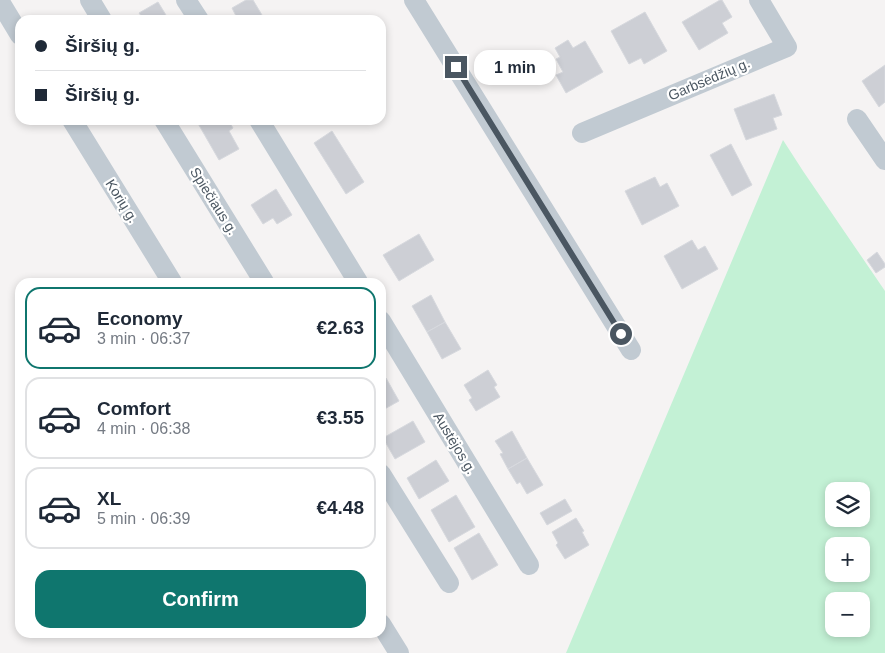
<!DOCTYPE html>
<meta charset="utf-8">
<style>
:root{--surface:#fff;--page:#f2f2f3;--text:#1f2937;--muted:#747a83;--line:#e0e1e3;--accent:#0f766e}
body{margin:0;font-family:Helvetica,sans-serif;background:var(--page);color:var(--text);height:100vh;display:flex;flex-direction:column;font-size:19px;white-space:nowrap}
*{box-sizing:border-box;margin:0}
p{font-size:16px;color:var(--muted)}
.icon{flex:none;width:28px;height:28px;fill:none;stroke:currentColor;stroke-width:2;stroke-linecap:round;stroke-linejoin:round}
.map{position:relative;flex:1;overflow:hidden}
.panel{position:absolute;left:15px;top:278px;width:371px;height:360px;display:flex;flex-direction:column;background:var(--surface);border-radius:15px;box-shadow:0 2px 8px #0003}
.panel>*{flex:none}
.banner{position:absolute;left:15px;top:15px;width:371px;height:110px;border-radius:15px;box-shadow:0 2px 8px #0003;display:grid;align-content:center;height:110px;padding:0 20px;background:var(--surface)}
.controls{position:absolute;left:825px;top:482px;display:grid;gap:10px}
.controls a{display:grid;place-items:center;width:45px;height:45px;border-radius:10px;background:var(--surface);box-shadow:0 2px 8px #0003;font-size:25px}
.end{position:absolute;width:22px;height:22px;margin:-11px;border:6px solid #4a5661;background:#fff;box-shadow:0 0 0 2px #fff}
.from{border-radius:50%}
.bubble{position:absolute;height:35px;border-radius:15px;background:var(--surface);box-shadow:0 2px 8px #0003;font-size:16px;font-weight:800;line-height:35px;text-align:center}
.banner b{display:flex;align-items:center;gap:18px;height:48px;font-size:19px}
.banner b+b{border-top:1px solid var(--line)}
.banner i{width:12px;height:12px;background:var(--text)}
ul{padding:9px 0 0;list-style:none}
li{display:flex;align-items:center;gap:15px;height:82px;margin:0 10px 8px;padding:0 10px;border:2px solid var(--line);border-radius:15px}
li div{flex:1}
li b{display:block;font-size:19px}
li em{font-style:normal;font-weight:800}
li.current{border-color:var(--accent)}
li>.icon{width:45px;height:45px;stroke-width:1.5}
.button{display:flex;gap:10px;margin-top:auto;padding:10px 20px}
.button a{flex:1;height:58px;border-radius:15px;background:var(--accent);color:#fff;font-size:20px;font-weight:800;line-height:58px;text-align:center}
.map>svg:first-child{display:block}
</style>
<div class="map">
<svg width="885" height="653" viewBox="0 0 885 653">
<rect width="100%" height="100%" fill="#f5f3f3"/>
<path fill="#c3f1d5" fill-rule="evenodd" d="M783 140 803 171 885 291V653H566ZM834 491H861V519H834ZM834 546H861V574H834ZM834 601H861V629H834Z"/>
<path fill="#cdcfd5" stroke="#d7d9de" d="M246 0H253L265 20H238L232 8Z
M720 0H722L732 17 722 23 728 33 699 50 682 22Z
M158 2 169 20H144L139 13Z
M645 12 667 51 644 64 641 58 629 64 611 31Z
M568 40 573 48 585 41 603 72 566 93 556 75 563 72 556 59 560 57 555 48Z
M885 65V102L879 107 862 81Z
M774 94 782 115 773 118 777 129 746 140 734 109Z
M196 120H228L233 128 229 131 239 149 219 160Z
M332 131 364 182 346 194 314 143Z
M731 144 752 185 732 196 710 155Z
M655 177 660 187 667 183 679 206 642 225 625 191Z
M276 189 292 215 277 224 273 218 263 224 251 205Z
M419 234 434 260 399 281 383 255Z
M692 240 698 250 705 246 718 269 682 289 664 256Z
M877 252 885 264V267L876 273 867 260Z
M431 295 445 322 427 332 412 306Z
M445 322 461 349 442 359 427 332Z
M488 370 497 385 494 387 500 397 476 411 469 400 472 398 464 385Z
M386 378 399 401 381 411V381Z
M413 421 425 442 395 459 383 438Z
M512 431 527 458 508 469 500 454 503 453 495 441Z
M527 458 543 485 527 494 520 482 517 484 508 469Z
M436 460 449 481 419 499 407 478Z
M456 495 475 527 449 542 431 510Z
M565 499 572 511 547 525 540 513Z
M576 518 584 531 582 532 589 545 565 559 556 545 558 543 552 532Z
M479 533 498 565 472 580 454 548Z"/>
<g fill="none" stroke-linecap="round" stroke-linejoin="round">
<path stroke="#c1cad2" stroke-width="20" d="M90 0 102 20
M186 0 199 20
M414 0 631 350
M0 2 20 35
M857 119 885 160
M72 120 172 282
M164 120 264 282
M259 120 358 282
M582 133 787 47 759 0
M381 321 529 565
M381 474 449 583
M381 624 399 653"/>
</g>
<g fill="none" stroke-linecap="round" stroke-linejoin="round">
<path stroke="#4a5661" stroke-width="6" d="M456 67 621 334"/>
</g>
<g text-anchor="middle" stroke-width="4.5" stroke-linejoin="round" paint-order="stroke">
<g font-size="14" fill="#4a5661" stroke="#fff">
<text transform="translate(709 79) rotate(-23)" y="5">Garbsėdžių g.</text>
<text transform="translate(122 201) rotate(58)" y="5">Korių g.</text>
<text transform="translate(214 201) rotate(58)" y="5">Spiečiaus g.</text>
<text transform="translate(455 443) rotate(59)" y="5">Austėjos g.</text>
</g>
</g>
</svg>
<div class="controls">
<a><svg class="icon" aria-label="layers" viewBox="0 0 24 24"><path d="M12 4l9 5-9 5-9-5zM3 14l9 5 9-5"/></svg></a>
<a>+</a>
<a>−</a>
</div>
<i class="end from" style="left:621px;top:334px"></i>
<i class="end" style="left:456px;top:67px"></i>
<div class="bubble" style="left:474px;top:50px;width:82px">1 min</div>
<div class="banner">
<b><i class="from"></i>Širšių g.</b>
<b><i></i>Širšių g.</b>
</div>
<section class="panel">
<ul>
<li class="current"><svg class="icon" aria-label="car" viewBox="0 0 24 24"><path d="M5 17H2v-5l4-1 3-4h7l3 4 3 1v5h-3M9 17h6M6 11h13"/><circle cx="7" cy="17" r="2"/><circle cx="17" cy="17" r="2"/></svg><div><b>Economy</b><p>3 min · 06:37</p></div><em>€2.63</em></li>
<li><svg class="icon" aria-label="car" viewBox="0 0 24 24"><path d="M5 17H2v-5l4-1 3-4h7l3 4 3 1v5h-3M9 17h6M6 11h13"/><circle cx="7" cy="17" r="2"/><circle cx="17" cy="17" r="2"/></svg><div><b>Comfort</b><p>4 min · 06:38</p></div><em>€3.55</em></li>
<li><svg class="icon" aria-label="car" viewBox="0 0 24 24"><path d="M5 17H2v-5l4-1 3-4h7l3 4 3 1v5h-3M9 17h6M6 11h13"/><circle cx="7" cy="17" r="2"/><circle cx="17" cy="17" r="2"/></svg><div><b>XL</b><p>5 min · 06:39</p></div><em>€4.48</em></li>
</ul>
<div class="button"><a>Confirm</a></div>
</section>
</div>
